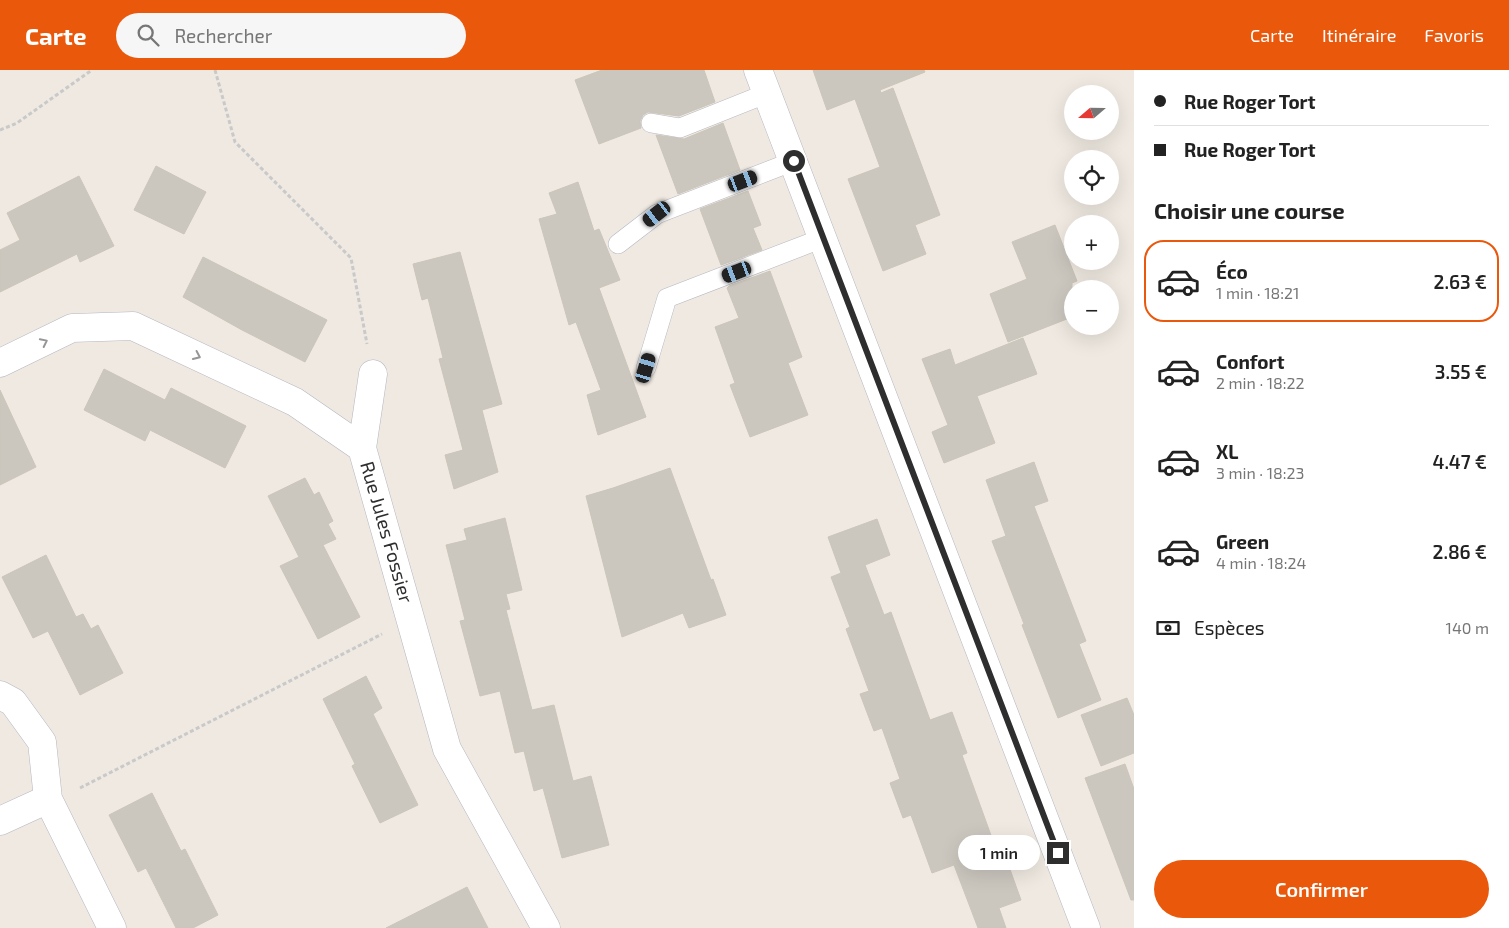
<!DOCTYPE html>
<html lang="fr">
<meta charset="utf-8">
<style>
:root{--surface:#fff;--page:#f6f6f6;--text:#222;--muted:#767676;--line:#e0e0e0;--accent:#ea580c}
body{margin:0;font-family:"Exo 2",sans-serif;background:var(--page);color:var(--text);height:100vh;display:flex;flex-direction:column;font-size:19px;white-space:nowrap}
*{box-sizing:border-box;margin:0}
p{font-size:16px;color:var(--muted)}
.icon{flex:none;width:28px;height:28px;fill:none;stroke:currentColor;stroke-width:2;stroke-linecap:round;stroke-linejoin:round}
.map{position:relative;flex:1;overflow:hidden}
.details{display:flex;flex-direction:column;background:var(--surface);width:375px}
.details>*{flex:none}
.top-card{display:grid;align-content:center;height:110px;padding:0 20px;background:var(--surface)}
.needle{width:32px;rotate:250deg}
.fabs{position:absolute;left:1064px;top:15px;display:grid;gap:10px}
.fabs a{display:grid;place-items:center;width:55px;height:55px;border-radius:50%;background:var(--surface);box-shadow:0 5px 20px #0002;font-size:25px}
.end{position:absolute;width:22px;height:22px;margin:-11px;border:6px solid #2e2e2e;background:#fff;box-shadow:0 0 0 2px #fff}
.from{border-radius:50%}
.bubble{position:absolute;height:35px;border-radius:18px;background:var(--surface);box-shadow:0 5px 20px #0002;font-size:16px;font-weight:600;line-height:35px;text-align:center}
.car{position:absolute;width:15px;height:30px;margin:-15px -8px;border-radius:6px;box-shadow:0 0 4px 1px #0007;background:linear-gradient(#222 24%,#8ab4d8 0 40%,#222 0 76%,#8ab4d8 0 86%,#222 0)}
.top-card b{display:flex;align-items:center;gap:18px;height:48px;font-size:19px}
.top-card b+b{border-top:1px solid var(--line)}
.top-card i{width:12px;height:12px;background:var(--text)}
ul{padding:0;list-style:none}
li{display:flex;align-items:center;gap:15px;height:82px;margin:0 10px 8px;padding:0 10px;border:2px solid transparent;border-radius:20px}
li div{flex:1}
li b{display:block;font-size:19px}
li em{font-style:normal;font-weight:600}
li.on{border-color:var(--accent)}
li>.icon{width:45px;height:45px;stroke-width:1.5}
h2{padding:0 20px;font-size:22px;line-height:60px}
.pay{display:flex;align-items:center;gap:12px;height:55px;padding:0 20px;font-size:19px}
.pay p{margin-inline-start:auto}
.primary-button{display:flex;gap:10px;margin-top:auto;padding:10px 20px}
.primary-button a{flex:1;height:58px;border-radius:30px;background:var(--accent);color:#fff;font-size:20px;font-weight:600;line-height:58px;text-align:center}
header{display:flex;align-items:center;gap:30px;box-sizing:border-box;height:70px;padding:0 25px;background:var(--accent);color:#fff}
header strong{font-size:24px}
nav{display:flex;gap:28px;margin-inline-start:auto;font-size:18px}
.search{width:350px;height:45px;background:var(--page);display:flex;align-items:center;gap:12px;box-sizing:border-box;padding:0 18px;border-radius:28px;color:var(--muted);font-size:19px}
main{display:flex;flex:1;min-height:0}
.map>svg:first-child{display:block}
</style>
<header>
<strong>Carte</strong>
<div class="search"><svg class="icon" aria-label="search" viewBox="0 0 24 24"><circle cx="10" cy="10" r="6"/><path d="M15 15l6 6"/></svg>Rechercher</div>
<nav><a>Carte</a><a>Itinéraire</a><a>Favoris</a></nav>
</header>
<main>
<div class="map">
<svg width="1134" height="858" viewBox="0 0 1134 858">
<rect width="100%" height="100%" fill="#efe9e1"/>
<path fill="#cbc7bf" stroke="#cbc5ba" d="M602 0H704L715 32 679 46 648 42 643 45 640 51 641 58 599 74 575 10Z
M813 0H924L925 2 880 20 881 23 893 18 940 145 915 155 926 184 883 201 848 109 880 97 855 29 827 40Z
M723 53 740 100 678 124 656 65 684 69Z
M156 96 206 122 184 164 134 140Z
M79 106 114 176 80 192 77 184 0 222V180L20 170 7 143Z
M578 112 594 161 599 159 620 210 599 218 646 347 598 365 587 325 601 320 576 252 569 255 539 149 557 144 549 123Z
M748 121 761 155 753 158 762 180 721 195 700 139Z
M1055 155 1077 211 1072 213V247L1008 272 990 224 1027 209 1012 172Z
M460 182 502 334 482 340 498 402 454 419 445 385 463 380 439 289 443 288 428 228 422 230 413 194Z
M203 187 327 250 305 292 242 260 183 227Z
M770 201 802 287 788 293 808 345 750 367 730 315 735 313 715 257 739 248 727 218 729 216Z
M1023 268 1037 304 977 326 995 373 944 393 932 362 948 355 922 289 950 279 955 295Z
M104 299 165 330 171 318 246 356 225 398 150 360 145 371 84 340Z
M0 320 36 397 0 415Z
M1034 392 1048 431 1034 436 1086 571 1079 574 1101 630 1058 648 1022 555 1024 554 992 471 1006 466 986 410Z
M670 398 711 510 713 509 726 545 689 558 683 543 622 567 586 426 613 418Z
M305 408 314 425 319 422 333 451 328 454 336 469 323 475 360 547 318 569 280 496 299 487 268 426Z
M505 448 522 520 506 524 510 539 506 540 532 640 554 635 573 711 591 706 609 775 562 788 543 718 534 721 524 681 515 683 500 621 480 626 460 551 465 550 446 475 467 470 464 459Z
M877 449 890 485 865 495 884 545 891 542 930 650 952 642 967 683 962 685 1001 793 1007 791 1021 830 999 838 1006 858H978L954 795 932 803 911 745 903 748 890 713 900 709 882 658 874 661 860 624 869 621 846 559 850 557 831 507 841 503 828 467Z
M46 485 76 547 83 544 91 559 98 555 123 603 80 625 48 561 33 568 2 507Z
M366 606 382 638 373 644 418 735 380 753 352 696 355 694 323 629Z
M1127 628 1134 645V683L1101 696 1081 645Z
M1125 694 1134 719V830H1131L1085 708Z
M152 723 181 781 185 779 218 845 193 858H176L146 798 138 802 109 745Z
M467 817 488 858H386Z"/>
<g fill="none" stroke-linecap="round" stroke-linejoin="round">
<defs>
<path id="service" d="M651 53 680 58 768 23
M618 174 657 144 794 91
M646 298 667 228 823 168"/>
<path id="minor" d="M758 0 1086 858
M0 293 72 258 133 256 295 332 362 378 447 679 546 858
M362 378 373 304
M0 625 13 632 42 672 48 729 112 858
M0 751 48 729"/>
</defs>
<use href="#service" stroke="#b4b7c1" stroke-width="20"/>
<use href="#minor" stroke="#b4b7c1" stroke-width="29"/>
<path stroke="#c9c9c9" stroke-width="3" stroke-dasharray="4 2.5" stroke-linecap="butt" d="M215 0 235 72 351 188 367 274
M0 60 17 53 92 0
M80 718 382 564"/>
<use href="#service" stroke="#fff" stroke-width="19"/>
<use href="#minor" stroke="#fff" stroke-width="28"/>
</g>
<defs><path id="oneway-chevron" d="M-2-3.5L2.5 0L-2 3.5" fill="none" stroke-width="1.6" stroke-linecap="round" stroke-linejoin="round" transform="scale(1.25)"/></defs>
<g stroke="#969696">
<use href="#oneway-chevron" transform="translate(44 272) rotate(-26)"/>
<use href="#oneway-chevron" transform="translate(197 286) rotate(25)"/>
</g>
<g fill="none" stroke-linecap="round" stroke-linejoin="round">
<path stroke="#2e2e2e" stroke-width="6" d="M794 91 1058 783"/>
</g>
<g text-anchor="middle" stroke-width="5" stroke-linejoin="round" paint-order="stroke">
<g font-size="19" fill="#2e2e2e" stroke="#fff">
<text transform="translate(387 462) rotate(74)" y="7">Rue Jules Fossier</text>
</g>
</g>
</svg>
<div class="fabs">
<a><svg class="needle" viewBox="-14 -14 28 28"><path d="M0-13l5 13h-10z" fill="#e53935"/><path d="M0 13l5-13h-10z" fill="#767676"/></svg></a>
<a><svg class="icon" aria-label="locate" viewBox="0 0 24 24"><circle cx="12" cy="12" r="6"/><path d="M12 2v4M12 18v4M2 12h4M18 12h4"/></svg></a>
<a>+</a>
<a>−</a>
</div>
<i class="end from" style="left:794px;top:91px"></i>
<i class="end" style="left:1058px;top:783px"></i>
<div class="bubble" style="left:958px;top:765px;width:82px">1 min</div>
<i class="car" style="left:743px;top:111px;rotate:69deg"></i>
<i class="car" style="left:657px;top:144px;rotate:232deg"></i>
<i class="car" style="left:737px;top:202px;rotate:249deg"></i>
<i class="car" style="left:646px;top:298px;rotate:17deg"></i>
</div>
<section class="details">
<div class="top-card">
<b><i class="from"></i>Rue Roger Tort</b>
<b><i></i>Rue Roger Tort</b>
</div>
<h2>Choisir une course</h2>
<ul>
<li class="on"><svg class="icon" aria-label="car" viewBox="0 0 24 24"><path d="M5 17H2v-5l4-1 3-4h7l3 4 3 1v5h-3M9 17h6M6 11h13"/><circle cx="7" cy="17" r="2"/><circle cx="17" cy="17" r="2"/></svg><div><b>Éco</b><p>1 min · 18:21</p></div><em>2.63 €</em></li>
<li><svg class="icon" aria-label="car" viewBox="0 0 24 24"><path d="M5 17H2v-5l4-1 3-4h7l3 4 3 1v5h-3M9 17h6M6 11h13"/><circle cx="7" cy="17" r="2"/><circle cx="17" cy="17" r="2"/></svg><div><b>Confort</b><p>2 min · 18:22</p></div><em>3.55 €</em></li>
<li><svg class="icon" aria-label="car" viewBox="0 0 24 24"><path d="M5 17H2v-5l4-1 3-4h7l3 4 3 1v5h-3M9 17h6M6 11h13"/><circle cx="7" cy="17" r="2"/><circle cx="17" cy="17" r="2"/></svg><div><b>XL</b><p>3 min · 18:23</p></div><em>4.47 €</em></li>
<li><svg class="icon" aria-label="car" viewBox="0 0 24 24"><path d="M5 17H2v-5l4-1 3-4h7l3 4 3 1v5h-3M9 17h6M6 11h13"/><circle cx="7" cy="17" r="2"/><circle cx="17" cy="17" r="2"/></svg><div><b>Green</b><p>4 min · 18:24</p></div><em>2.86 €</em></li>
</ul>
<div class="pay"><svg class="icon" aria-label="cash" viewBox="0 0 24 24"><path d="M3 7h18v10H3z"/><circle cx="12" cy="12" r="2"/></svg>Espèces<p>140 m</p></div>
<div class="primary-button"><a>Confirmer</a></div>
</section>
</main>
